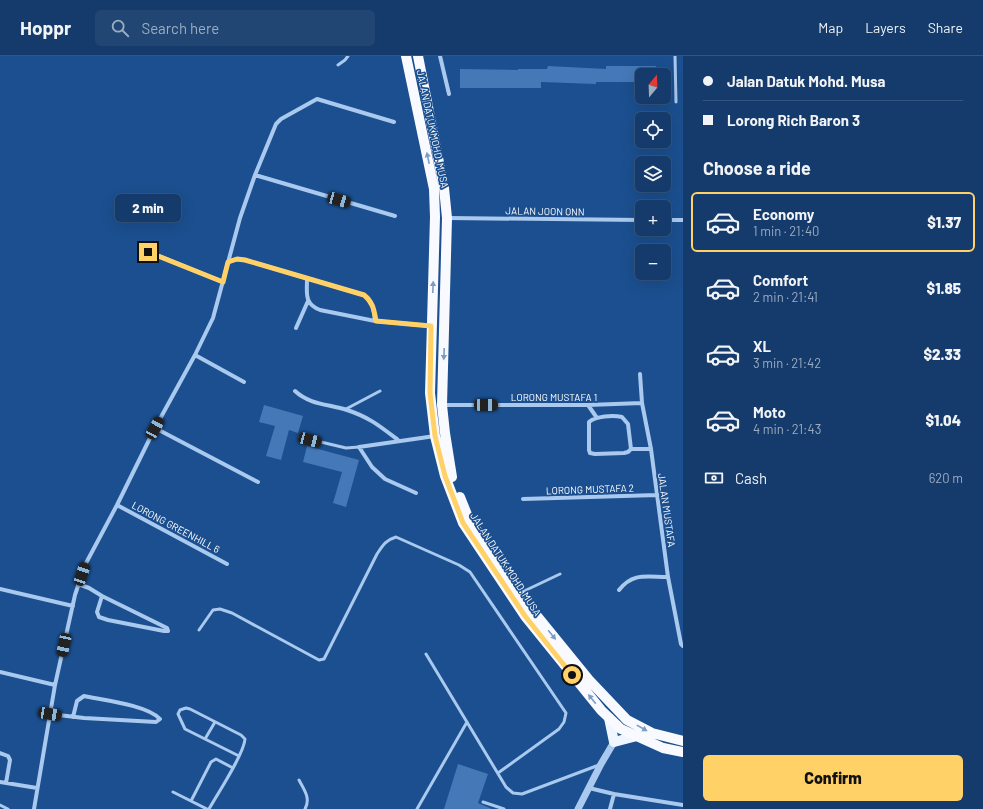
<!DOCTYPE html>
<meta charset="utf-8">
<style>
:root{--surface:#143b6b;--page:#214673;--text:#f1f3f6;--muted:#9dadc1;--line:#33557e;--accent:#ffd166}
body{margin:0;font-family:Barlow,sans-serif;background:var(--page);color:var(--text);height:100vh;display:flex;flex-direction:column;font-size:15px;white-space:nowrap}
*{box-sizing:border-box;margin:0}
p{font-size:13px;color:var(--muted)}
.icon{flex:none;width:22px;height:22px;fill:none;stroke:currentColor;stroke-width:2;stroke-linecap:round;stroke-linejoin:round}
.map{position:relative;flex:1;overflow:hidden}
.drawer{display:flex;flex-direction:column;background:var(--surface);width:300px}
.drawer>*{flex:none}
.guide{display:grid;align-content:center;height:88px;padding:0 20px;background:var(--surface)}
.needle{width:26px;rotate:19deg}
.tools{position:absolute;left:635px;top:12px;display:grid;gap:8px}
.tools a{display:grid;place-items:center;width:36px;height:36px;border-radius:6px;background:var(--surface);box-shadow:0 4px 16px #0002,0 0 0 1px var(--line);font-size:20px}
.end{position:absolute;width:18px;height:18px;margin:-9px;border:5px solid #ffd166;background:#111;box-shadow:0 0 0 2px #111}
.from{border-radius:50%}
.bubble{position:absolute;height:28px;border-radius:6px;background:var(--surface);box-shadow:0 4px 16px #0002,0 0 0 1px var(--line);font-size:13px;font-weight:800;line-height:28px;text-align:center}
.car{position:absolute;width:12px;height:24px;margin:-12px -6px;border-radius:5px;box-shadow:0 0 3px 1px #0007;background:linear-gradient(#222 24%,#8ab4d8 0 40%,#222 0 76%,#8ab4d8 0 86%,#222 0)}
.guide b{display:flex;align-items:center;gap:14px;height:38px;font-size:15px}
.guide b+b{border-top:1px solid var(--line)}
.guide i{width:10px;height:10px;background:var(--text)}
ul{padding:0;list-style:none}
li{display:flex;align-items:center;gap:12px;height:60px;margin:0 8px 6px;padding:0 12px;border:2px solid transparent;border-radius:6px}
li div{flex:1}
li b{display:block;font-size:15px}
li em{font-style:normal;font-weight:800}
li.active{border-color:var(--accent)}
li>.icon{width:36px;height:36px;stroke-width:1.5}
h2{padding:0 20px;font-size:18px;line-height:48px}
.pay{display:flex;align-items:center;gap:10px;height:44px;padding:0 20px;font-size:15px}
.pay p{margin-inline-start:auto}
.button{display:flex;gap:8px;margin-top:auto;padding:8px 20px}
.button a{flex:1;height:46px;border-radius:6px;background:var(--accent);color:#111;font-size:16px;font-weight:800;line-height:46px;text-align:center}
header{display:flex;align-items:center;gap:24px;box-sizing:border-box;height:56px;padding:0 20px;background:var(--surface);border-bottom:1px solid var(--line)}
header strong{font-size:19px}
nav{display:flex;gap:22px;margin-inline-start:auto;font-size:14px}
.search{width:280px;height:36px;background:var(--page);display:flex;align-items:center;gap:10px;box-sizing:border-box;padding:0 14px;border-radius:6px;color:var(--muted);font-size:15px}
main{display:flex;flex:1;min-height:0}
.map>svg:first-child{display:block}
</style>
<header>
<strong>Hoppr</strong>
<div class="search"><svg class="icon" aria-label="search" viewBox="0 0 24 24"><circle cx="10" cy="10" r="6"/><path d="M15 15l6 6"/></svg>Search here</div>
<nav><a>Map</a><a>Layers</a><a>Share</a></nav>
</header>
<main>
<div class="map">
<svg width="683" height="753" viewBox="0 0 683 753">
<rect width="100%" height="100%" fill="#1b4f8f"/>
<path fill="#4478b7" d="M548 10 606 13V10H656V19H642V26H596V28L541 26V32H460V13L518 14V13H547Z
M264 349 303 360 298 377 289 374 281 404 266 400 275 370 259 366Z
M307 390 359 404 346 451 333 447 342 416 303 406Z
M458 708 488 718 478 747 492 753H444Z"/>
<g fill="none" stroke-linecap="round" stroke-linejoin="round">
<path stroke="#a9c9ee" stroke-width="3" d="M675 0 676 46
M338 9 345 4 348 0
M346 353 380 335
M300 381 346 392 359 391
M520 537 560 518
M199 574 213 554 220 553 232 557 319 604 324 603 377 498C383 489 386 484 396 481L459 509 470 516 566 657 564 666 559 673 498 717
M426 598 506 731 513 737 522 738 599 709
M205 683 215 666
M299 724C304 734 311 742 305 753
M173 736 207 753
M191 745 211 706 216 703 233 712
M483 746 504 753
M0 749 8 753
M209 753C218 737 244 698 245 683L241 679 190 653 186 652 180 654 178 658 185 673 239 700
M417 753 467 666"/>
<path stroke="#a9c9ee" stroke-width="4" d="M440 0 449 38
M255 119 395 160
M448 162 642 164
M664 164H683
M149 196 223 226
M228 206 237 203 245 204 364 239C373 246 374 254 375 265
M307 223C307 237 304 248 320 254L375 265 431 270
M296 272 308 245
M195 299 244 326
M640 318 642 347 651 393 668 521 681 588 683 590
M295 335C310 349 329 348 347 354 369 361 381 371 398 384
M443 349H588L642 347
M588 349 597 362
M155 372 258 426
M631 393 628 368 622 361C613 359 596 360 589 366V394L590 397 595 398 624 397 628 396 631 393H651
M416 437 385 423 372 411 359 391 435 380
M523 443 657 439
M117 449 227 508
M78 528 89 532 102 540 167 572 168 575H164L108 564 99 561 97 556 102 540
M0 533 73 550
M619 534C633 516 647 521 668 521
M0 616 55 629
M50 658 84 662 156 666 160 663C147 649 103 644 84 640L77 645 73 661
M0 697 8 700 10 704 6 727
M0 726 37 732
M589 732 614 738 683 749
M34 753 55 629 75 539 85 509 117 449 155 372 195 299 213 262 240 162 255 119 276 68 281 63 317 43 394 66
M610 753 614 738"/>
<path stroke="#a9c9ee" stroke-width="7" d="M578 753 601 708 614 686"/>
<path stroke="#f0f6ff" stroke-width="10" d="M609 662 614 686 637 680"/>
<path stroke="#f8faff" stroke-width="10" d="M406 0 434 133 435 161 430 337 435 380 445 420 463 467 525 560 601 654 621 673 663 692 683 696
M418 0 444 132 447 162 442 349 445 377 452 421
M460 441 468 461 519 538 589 624 627 664 652 677 683 685"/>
</g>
<defs><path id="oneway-solid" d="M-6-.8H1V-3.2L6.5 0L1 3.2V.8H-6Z"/></defs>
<g fill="#7e9cc1">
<use href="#oneway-solid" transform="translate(428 102) rotate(-102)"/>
<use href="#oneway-solid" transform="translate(433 231) rotate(-88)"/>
<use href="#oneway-solid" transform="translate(444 298) rotate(92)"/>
<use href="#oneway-solid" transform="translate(552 579) rotate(51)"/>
<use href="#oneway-solid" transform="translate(592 643) rotate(-129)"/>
<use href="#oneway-solid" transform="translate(642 672) rotate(29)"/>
</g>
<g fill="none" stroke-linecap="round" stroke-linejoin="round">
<path stroke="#ffd166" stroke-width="5" d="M148 196 223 226 228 206 237 203 245 204 364 239C373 246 374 254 376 265L431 270 430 337 435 380 445 420 463 467 525 560 572 619"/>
</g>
<g text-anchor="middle" stroke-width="3.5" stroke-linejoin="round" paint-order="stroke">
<g font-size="10" fill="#fff" stroke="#1b4f8f">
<text transform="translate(433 73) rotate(78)" y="4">JALAN DATUK MOHD. MUSA</text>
<text transform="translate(545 155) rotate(1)" y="4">JALAN JOON ONN</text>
<text x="554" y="345">LORONG MUSTAFA 1</text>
<text transform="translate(590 433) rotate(-2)" y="4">LORONG MUSTAFA 2</text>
<text transform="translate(667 454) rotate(82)" y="4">JALAN MUSTAFA</text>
<text transform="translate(176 471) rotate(28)" y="4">LORONG GREENHILL 6</text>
<text transform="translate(506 508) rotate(57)" y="4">JALAN DATUK MOHD. MUSA</text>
</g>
</g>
</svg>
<div class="tools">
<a><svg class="needle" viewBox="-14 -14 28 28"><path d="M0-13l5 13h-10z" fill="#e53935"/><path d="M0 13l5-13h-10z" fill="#9dadc1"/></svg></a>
<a><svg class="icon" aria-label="locate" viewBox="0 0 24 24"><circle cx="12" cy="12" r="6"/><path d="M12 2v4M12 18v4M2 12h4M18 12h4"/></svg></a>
<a><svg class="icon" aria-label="layers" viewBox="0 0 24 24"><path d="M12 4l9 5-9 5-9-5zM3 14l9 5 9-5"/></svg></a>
<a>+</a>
<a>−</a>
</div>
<i class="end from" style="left:572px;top:619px"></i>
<i class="end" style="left:148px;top:196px"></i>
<div class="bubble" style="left:115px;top:138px;width:66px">2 min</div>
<i class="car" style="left:339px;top:144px;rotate:106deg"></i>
<i class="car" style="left:486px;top:349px;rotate:90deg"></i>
<i class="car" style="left:155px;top:372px;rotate:29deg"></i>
<i class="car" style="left:310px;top:384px;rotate:105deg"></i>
<i class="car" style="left:82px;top:518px;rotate:18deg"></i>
<i class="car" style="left:64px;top:589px;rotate:192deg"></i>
<i class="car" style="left:50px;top:658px;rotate:99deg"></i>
</div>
<section class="drawer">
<div class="guide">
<b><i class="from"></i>Jalan Datuk Mohd. Musa</b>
<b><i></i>Lorong Rich Baron 3</b>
</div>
<h2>Choose a ride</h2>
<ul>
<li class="active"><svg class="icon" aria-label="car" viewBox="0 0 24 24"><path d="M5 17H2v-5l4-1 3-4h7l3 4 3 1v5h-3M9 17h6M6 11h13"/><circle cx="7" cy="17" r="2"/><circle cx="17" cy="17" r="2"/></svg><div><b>Economy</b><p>1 min · 21:40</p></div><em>$1.37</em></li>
<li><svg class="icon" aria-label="car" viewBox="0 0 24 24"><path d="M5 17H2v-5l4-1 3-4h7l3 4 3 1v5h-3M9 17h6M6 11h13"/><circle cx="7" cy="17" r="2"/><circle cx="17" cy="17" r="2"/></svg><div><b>Comfort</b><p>2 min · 21:41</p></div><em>$1.85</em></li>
<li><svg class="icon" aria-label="car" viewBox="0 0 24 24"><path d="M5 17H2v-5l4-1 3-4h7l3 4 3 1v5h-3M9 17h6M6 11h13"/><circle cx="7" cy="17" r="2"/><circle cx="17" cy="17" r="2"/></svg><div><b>XL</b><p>3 min · 21:42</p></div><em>$2.33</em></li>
<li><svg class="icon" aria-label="car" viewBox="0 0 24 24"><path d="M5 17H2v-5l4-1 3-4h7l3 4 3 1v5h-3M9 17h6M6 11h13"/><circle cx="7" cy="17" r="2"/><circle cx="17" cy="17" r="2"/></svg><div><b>Moto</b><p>4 min · 21:43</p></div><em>$1.04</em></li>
</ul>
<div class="pay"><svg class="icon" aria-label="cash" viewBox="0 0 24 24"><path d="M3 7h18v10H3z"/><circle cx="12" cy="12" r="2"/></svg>Cash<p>620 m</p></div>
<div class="button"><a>Confirm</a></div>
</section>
</main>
